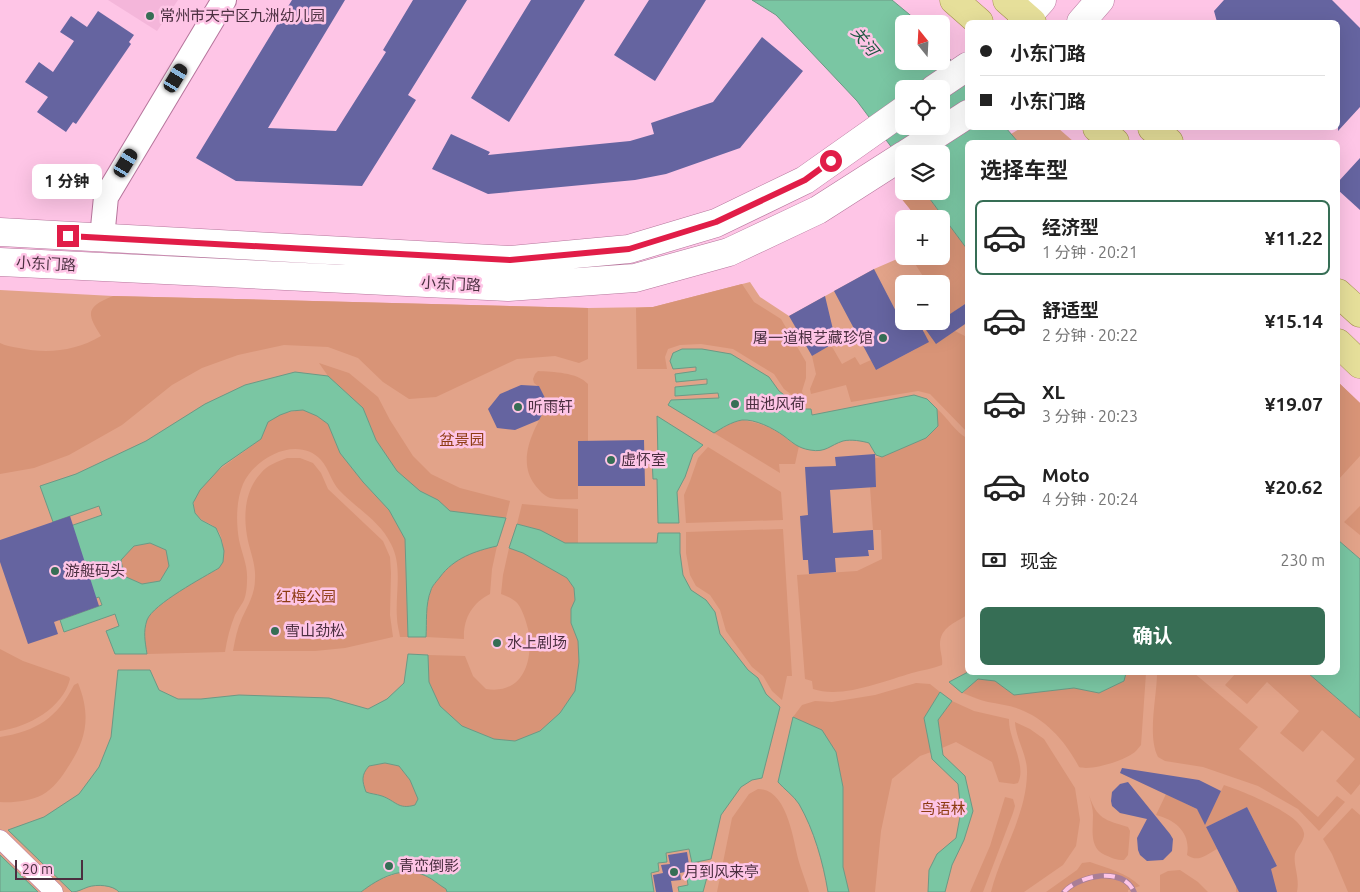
<!DOCTYPE html>
<html lang="zh">
<meta charset="utf-8">
<style>
:root{--surface:#fff;--page:#f2f2f2;--text:#222;--muted:#767676;--line:#e0e0e0;--accent:#366e55}
body{margin:0;font-family:Ubuntu,"Noto Sans SC",sans-serif;background:var(--page);color:var(--text);height:100vh;display:flex;flex-direction:column;font-size:19px;white-space:nowrap}
*{box-sizing:border-box;margin:0}
p{font-size:16px;color:var(--muted)}
.icon{flex:none;width:28px;height:28px;fill:none;stroke:currentColor;stroke-width:2;stroke-linecap:round;stroke-linejoin:round}
.map{position:relative;flex:1;overflow:hidden}
.sheet{position:absolute;left:965px;top:140px;width:375px;height:535px;display:flex;flex-direction:column;background:var(--surface);border-radius:8px;box-shadow:0 5px 20px #0002}
.sheet>*{flex:none}
.banner{position:absolute;left:965px;top:20px;width:375px;height:110px;border-radius:8px;box-shadow:0 5px 20px #0002;display:grid;align-content:center;height:110px;padding:0 15px;background:var(--surface)}
.needle{width:32px;rotate:342deg}
.controls{position:absolute;left:895px;top:15px;display:grid;gap:10px}
.controls a{display:grid;place-items:center;width:55px;height:55px;border-radius:8px;background:var(--surface);box-shadow:0 5px 20px #0002;font-size:25px}
.scale{position:absolute;left:15px;bottom:12px;width:68px;box-sizing:border-box;padding-left:5px;border:2px solid #4b2f40;border-top:0;font-size:14px;line-height:18px;white-space:nowrap;color:#4b2f40;-webkit-text-stroke:4px #fec5e6;paint-order:stroke}
.end{position:absolute;width:22px;height:22px;margin:-11px;border:6px solid #e11d48;background:#fff;box-shadow:0 0 0 2px #fff}
.from{border-radius:50%}
.bubble{position:absolute;height:35px;border-radius:8px;background:var(--surface);box-shadow:0 5px 20px #0002;font-size:16px;font-weight:700;line-height:35px;text-align:center}
.car{position:absolute;width:15px;height:30px;margin:-15px -8px;border-radius:6px;box-shadow:0 0 4px 1px #0007;background:linear-gradient(#222 24%,#8ab4d8 0 40%,#222 0 76%,#8ab4d8 0 86%,#222 0)}
.banner b{display:flex;align-items:center;gap:18px;height:48px;font-size:19px}
.banner b+b{border-top:1px solid var(--line)}
.banner i{width:12px;height:12px;background:var(--text)}
ul{padding:0;list-style:none}
li{display:flex;align-items:center;gap:15px;height:75px;margin:0 10px 8px;padding:0 5px;border:2px solid transparent;border-radius:8px}
li div{flex:1}
li b{display:block;font-size:19px}
li em{font-style:normal;font-weight:700}
li.active{border-color:var(--accent)}
li>.icon{width:45px;height:45px;stroke-width:1.5}
h2{padding:0 15px;font-size:22px;line-height:60px}
.pay{display:flex;align-items:center;gap:12px;height:55px;padding:0 15px;font-size:19px}
.pay p{margin-inline-start:auto}
.action{display:flex;gap:10px;margin-top:auto;padding:10px 15px}
.action a{flex:1;height:58px;border-radius:8px;background:var(--accent);color:#fff;font-size:20px;font-weight:700;line-height:58px;text-align:center}
.map>svg:first-child{display:block}
</style>
<div class="map">
<svg width="1360" height="892" viewBox="0 0 1360 892">
<rect width="100%" height="100%" fill="#fec5e6"/>
<path fill="#f4b6da" d="M108 0H178L157 31Z"/>
<path fill="#e2a389" fill-rule="evenodd" d="M1021 128H1058L1074 142H1018L1011 134Z
M910 191H924L967 249 968 672 1308 673 1360 718V892H0V290L113 296 588 308 653 307 750 282 760 297 789 316 874 269 904 256H941V219H918L901 198ZM904 284H941V321H904Z
M1338 382 1360 403V559L1338 540Z"/>
<path fill="#d89477" d="M910 191H924L967 249V305L966 303 949 315 941 303V284H928L910 256H941V219H918L901 198Z
M742 284 754 302 781 319 806 362V378L802 391 804 399 800 401 784 389 774 374 733 349 701 344 680 345 668 349 665 357 667 369H637L636 308 653 307Z
M113 296 588 308V359L579 363 555 356 517 359 436 397 409 399 383 382 358 358 328 347 284 345 238 355 202 368 172 385 122 425 69 455 34 468 0 474V343C6 346 13 347 19 348 47 354 76 351 101 336 86 313 86 307 113 296Z
M926 330 955 331 967 337V432L930 394 918 391 851 402 846 385 811 394 810 389 816 374 812 356 831 345 842 364 855 357 860 365 871 360 876 370 916 349 924 332Z
M319 363 349 373 378 397 390 420 413 456 431 474 460 488 510 501 506 518 450 511 438 500 420 491 397 471 376 440 363 408 328 376Z
M538 371C553 372 577 372 588 384V441H578V499C569 499 558 500 550 498 544 496 539 490 535 485 516 460 534 428 548 405L539 387 534 383 533 379 535 374Z
M1338 382 1360 403V456L1338 480Z
M937 409C948 418 955 432 967 438V615C955 623 940 627 940 645 940 652 943 658 942 665 932 669 922 670 912 673 884 681 842 699 813 689L812 681 805 679 797 575 857 571 882 559 881 530H873L870 487 876 486 875 458 882 457 926 438 938 426Z
M303 410 317 416 328 424 340 453 363 482 389 510 405 539 408 637H400C399 631 397 624 397 618 395 594 403 567 391 544 380 521 356 508 339 490 331 481 329 469 321 460 298 435 255 457 243 484 236 501 236 522 239 540 242 554 248 566 247 580 247 587 246 597 243 602 240 607 237 611 235 615 230 627 227 639 225 652L147 654C145 642 143 632 147 620 153 604 204 577 219 568 225 557 225 538 216 528 207 520 194 521 194 505 193 481 245 454 260 439 265 434 264 427 268 422 274 414 294 411 303 410Z
M743 420C758 423 769 426 782 435 788 439 791 444 799 446L795 464H779L780 473 714 433 732 423Z
M708 447 781 492 783 520 686 523 684 495 690 481 698 458Z
M287 458H300L313 463 321 473 328 489 383 541 390 557 391 573 390 615 393 637 345 648 315 651H233C235 640 237 629 242 618 248 605 255 594 255 579 256 566 251 554 248 541 243 518 244 491 261 473 267 465 279 461 287 458Z
M522 504 578 509V543H565L540 530 517 524Z
M1360 506V535L1344 522Z
M783 529 792 676H787L782 700 772 691 763 676 752 667 726 631 720 610 710 595 696 586 690 575 686 553V532Z
M150 543 167 550 169 566 160 581 142 584 124 576 121 560 134 546Z
M497 546 492 569 490 594C472 603 463 619 464 639L426 637C427 622 425 605 431 590 432 586 437 581 440 577 454 558 475 551 497 546Z
M509 548 523 553 567 578 574 588 575 600 571 609V623L578 641 579 662 575 691 560 713 540 731 515 741 494 739 462 726 440 706 429 682 428 655 465 656 473 676 486 689C524 695 534 659 528 629 526 621 523 611 518 604 514 599 507 596 501 594L503 575Z
M0 649 23 661 69 677 70 679C63 708 28 727 0 731Z
M1126 673H1146L1141 745C1138 748 1136 752 1132 754 1122 761 1091 771 1079 767 1066 742 1046 719 1019 709 1009 705 998 704 988 702 979 700 971 696 963 693L978 679 995 681 1014 695 1074 688 1099 693 1124 681Z
M1157 673H1194L1258 727 1239 749 1318 817 1337 796 1345 802 1319 831 1298 809 1258 786 1203 767 1165 761 1158 757C1147 735 1157 697 1157 673Z
M1236 673H1308L1360 718V784L1351 795 1336 781 1355 759 1322 730 1303 752 1280 733 1299 711 1267 682 1247 704 1225 685Z
M78 683C91 715 87 739 68 767 62 777 53 789 42 795 30 801 13 803 0 802V737C37 731 57 718 74 685Z
M916 683 930 684 940 692 924 718 931 752 920 756 892 779 881 831 875 892H849L843 867V787L822 730 793 717 802 705 815 701 832 702 875 695Z
M952 701 974 711 1009 719C1008 738 1027 765 1018 783L1014 784 999 782 992 762 956 742 942 748 938 720Z
M1015 722 1030 729 1044 739 1075 788 1080 820 1076 846 1063 865 1024 892H991C1001 852 1026 816 1027 774 1028 755 1016 740 1015 722Z
M385 763 399 766 410 780 419 799 415 805C398 810 396 801 382 796 377 794 371 794 366 792 362 781 361 775 369 766Z
M1224 785C1242 791 1301 814 1304 833 1305 840 1297 847 1295 854 1293 866 1300 877 1297 892H1236V887L1277 866 1247 807 1206 827 1217 849C1206 855 1198 863 1187 855 1191 833 1176 820 1156 815L1166 794 1209 815Z
M758 789C788 789 793 841 799 862 802 872 806 882 809 892H717L732 818 749 794Z
M1089 795C1097 819 1105 820 1128 827L1130 831 1128 855 1124 860C1116 860 1112 858 1105 855 1089 848 1093 830 1093 815 1093 809 1091 802 1089 795Z
M1005 797 1013 799 1015 806 1013 813 983 892H970L990 846Z
M1352 808 1360 815V892H1348L1332 854 1323 839Z
M1090 862C1107 868 1127 873 1140 886L1128 890V892H1046L1077 870 1082 863Z
M1180 870 1198 882 1208 892H1160V875L1168 871Z
M401 872 425 875 446 889 447 892H361L374 882Z"/>
<path fill="#7ac6a3" stroke="#6c9985" fill-rule="evenodd" d="M752 0H892L921 24H904V61H941V48L967 80 968 128H1006L1018 142H968L967 249 924 191H941V154H904V164L857 101 776 15ZM904 89H941V126H904Z
M682 349H702L731 354 769 377 779 391 792 401 803 409H811L812 415 914 395 927 399 937 409 938 426 926 438 882 457 876 455 869 443C862 441 851 439 843 441 830 445 826 453 810 450 798 448 793 443 784 436 773 428 755 419 742 420 731 422 722 428 714 433L668 405 671 400 719 398 718 393 675 396V387L707 384V379L676 382 675 374 696 371V367L673 369 670 361 673 353Z
M295 372 328 376 363 408 376 440 397 471 420 491 438 500 450 511 506 518 497 546C475 551 454 558 440 577 437 581 432 586 431 590 425 605 427 622 426 637H408L405 539 389 510 363 482 340 453 328 424 317 416 303 410 291 411 280 415 268 422 261 439 222 466 200 490 193 503 195 513 201 520 216 528 221 539 224 551 223 562 219 568C204 577 153 604 147 620 143 632 145 641 147 654H115L106 631 119 626 115 614 64 632 60 620 102 605 99 597 37 619 13 546 102 515 99 506 53 522 40 486 76 474 146 441 205 404 245 385ZM150 543 166 550 169 566 160 581 142 584 124 576 121 560 134 546Z
M657 416 703 445 693 454 685 477 677 492 679 523H658L657 479H653L652 459 658 458Z
M517 524 540 530 565 543H657L658 533H680V553L683 575 691 590 706 600 715 612 720 634 748 670 758 678 766 694 780 707 762 778 752 780 741 787 721 815 711 859 692 863 689 849 666 853 667 862 658 863 659 871 651 873 654 892H447L446 889C439 885 433 879 426 876 403 865 379 878 361 892H119C113 885 97 884 88 887 82 889 78 892 72 892L8 830 44 817 79 794 99 767 111 737 118 670H150L159 690 178 699H201L239 695 329 698 368 709 387 699 404 683 408 654 428 655 429 682 440 706 462 726 494 739 515 741 540 731 560 713 575 691 579 662 578 641 571 623V609L575 600 574 588 567 578 523 553 509 548ZM385 763 399 766 410 780 418 799 415 805C398 810 396 801 382 796 376 794 371 794 366 792 362 781 361 775 369 766Z
M1338 540 1360 559V718L1308 673 1338 672Z
M968 672 1126 673 1124 681 1099 693 1074 688 1014 695 995 681 978 679 962 693 949 682Z
M940 692 952 701 938 720 943 755 965 776 973 811 964 840 952 865 945 892H928L929 870 937 854 956 838 961 811 958 784 932 759 924 718Z
M793 717 822 730 836 752 843 787V867L849 892H828C823 862 814 830 799 804 794 796 784 789 778 782Z
M0 855 38 892H0Z
M710 866 703 892H679L678 887 688 885 687 878 695 876 693 870Z"/>
<path fill="#6564a0" d="M292 0H345L268 128 336 131 386 52 383 50 413 0H467L408 95 416 100 362 186 236 181 196 158Z
M531 0H585L509 122 471 98Z
M649 0H706L655 81 614 55Z
M1224 0H1332L1360 28V107L1338 131V22H1217L1214 11Z
M98 11 134 35 129 42 131 44 76 124 73 122 66 132 37 112 48 97 25 82 39 62 53 72 74 41 60 32 71 16 87 27Z
M762 37 803 71 740 148 666 174 635 180 488 194 432 169 451 134 490 152 488 155 630 141 654 134 651 123 713 102Z
M1360 158V210L1338 190V182Z
M874 269 901 321H918L929 342 876 370 834 291Z
M825 296 836 342 812 356 789 316Z
M968 302V322L936 344 926 330Z
M521 385 539 386 548 404 539 420 515 430 497 428 488 409 500 394Z
M644 440 645 486H578V441Z
M875 454 876 487 830 490 833 533 873 530 874 550H868L869 556 835 558 836 572 809 574 808 560H803L800 516 808 515 805 467 836 466 835 457Z
M70 516 99 606 54 622 58 634 28 644 0 562V540Z
M1122 768 1199 780 1221 791 1205 825 1197 809 1120 773Z
M1128 782 1170 834 1173 839 1172 851 1163 860 1147 861 1140 855 1138 850 1137 838 1147 819 1120 813 1112 806 1111 801 1112 792 1120 784Z
M1247 807 1277 866 1271 869 1277 892H1239L1206 827Z
M687 852 690 871 680 873 681 880 671 881 673 892H656L653 875 663 873 661 865 670 864 668 855Z"/>
<g fill="none" stroke-linecap="round" stroke-linejoin="round">
<defs>
<path id="pedestrian" d="M0 839 54 892"/>
<path id="minor" d="M102 238 106 197 224 0"/>
<path id="secondary" d="M1022 22 1042 0
M1081 22 1100 0
M934 89 968 66
M906 154 968 114
M0 232 511 260 629 249 716 223 805 180 904 110
M0 262 508 287 635 278 729 252 818 210 904 155"/>
<path id="primary" d="M954 0 979 22
M1007 0 1032 22
M1097 128 1115 142
M1152 128 1169 142
M1338 293 1360 313
M1338 343 1360 364"/>
</defs>
<use href="#pedestrian" stroke="#b6759c" stroke-width="19"/>
<use href="#minor" stroke="#b6759c" stroke-width="26"/>
<use href="#secondary" stroke="#b6759c" stroke-width="29"/>
<use href="#primary" stroke="#a5944e" stroke-width="29"/>
<use href="#pedestrian" stroke="#fff" stroke-width="18"/>
<use href="#minor" stroke="#fff" stroke-width="24"/>
<use href="#secondary" stroke="#fff" stroke-width="28"/>
<use href="#primary" stroke="#e6df9a" stroke-width="28"/>
<defs>
<path id="rail" d="M1064 892C1079 875 1124 866 1134 892"/>
</defs>
<use href="#rail" stroke="#a97e97" stroke-width="5.5"/>
<use href="#rail" stroke="#fec5e6" stroke-width="4" stroke-dasharray="11" stroke-linecap="butt"/>
</g>
<g fill="none" stroke-linecap="round" stroke-linejoin="round">
<path stroke="#e11d48" stroke-width="6" d="M68 236 510 260 629 249 716 222 805 180 831 161"/>
</g>
<g fill="#366e55" stroke="#fec5e6" stroke-width="2">
<circle cx="150" cy="16" r="5"/>
<circle cx="883" cy="338" r="5"/>
<circle cx="735" cy="404" r="5"/>
<circle cx="518" cy="407" r="5"/>
<circle cx="611" cy="460" r="5"/>
<circle cx="55" cy="571" r="5"/>
<circle cx="275" cy="631" r="5"/>
<circle cx="497" cy="643" r="5"/>
<circle cx="389" cy="866" r="5"/>
<circle cx="674" cy="872" r="5"/>
</g>
<g text-anchor="middle" stroke-width="5" stroke-linejoin="round" paint-order="stroke">
<g font-size="15" fill="#4b2f40" stroke="#fec5e6" text-anchor="start">
<text x="160" y="21">常州市天宁区九洲幼儿园</text>
<text x="873" y="343" text-anchor="end">屠一道根艺藏珍馆</text>
<text x="745" y="409">曲池风荷</text>
<text x="528" y="412">听雨轩</text>
<text x="621" y="465">虚怀室</text>
<text x="65" y="576">游艇码头</text>
<text x="285" y="636">雪山劲松</text>
<text x="507" y="648">水上剧场</text>
<text x="399" y="871">青峦倒影</text>
<text x="684" y="877">月到风来亭</text>
</g>
<g font-size="15" fill="#4b2f40" stroke="#fec5e6">
<text transform="translate(46 264) rotate(3)" y="5">小东门路</text>
<text transform="translate(451 284) rotate(3)" y="5">小东门路</text>
</g>
<g font-size="15" fill="#8d3b12" stroke="#fec5e6">
<text x="462" y="445">盆景园</text>
<text x="306" y="602">红梅公园</text>
<text x="943" y="814">鸟语林</text>
</g>
<g font-size="16" font-style="italic" fill="#1d5841" stroke="#fec5e6">
<text transform="translate(865 41) rotate(51)" y="6">关河</text>
</g>
</g>
</svg>
<div class="controls">
<a><svg class="needle" viewBox="-14 -14 28 28"><path d="M0-13l5 13h-10z" fill="#e53935"/><path d="M0 13l5-13h-10z" fill="#767676"/></svg></a>
<a><svg class="icon" aria-label="locate" viewBox="0 0 24 24"><circle cx="12" cy="12" r="6"/><path d="M12 2v4M12 18v4M2 12h4M18 12h4"/></svg></a>
<a><svg class="icon" aria-label="layers" viewBox="0 0 24 24"><path d="M12 4l9 5-9 5-9-5zM3 14l9 5 9-5"/></svg></a>
<a>+</a>
<a>−</a>
</div>
<div class="scale">20 m</div>
<i class="end from" style="left:831px;top:161px"></i>
<i class="end" style="left:68px;top:236px"></i>
<div class="bubble" style="left:32px;top:164px;width:70px">1 分钟</div>
<i class="car" style="left:176px;top:78px;rotate:31deg"></i>
<i class="car" style="left:126px;top:163px;rotate:31deg"></i>
<div class="banner">
<b><i class="from"></i>小东门路</b>
<b><i></i>小东门路</b>
</div>
<section class="sheet">
<h2>选择车型</h2>
<ul>
<li class="active"><svg class="icon" aria-label="car" viewBox="0 0 24 24"><path d="M5 17H2v-5l4-1 3-4h7l3 4 3 1v5h-3M9 17h6M6 11h13"/><circle cx="7" cy="17" r="2"/><circle cx="17" cy="17" r="2"/></svg><div><b>经济型</b><p>1 分钟 · 20:21</p></div><em>¥11.22</em></li>
<li><svg class="icon" aria-label="car" viewBox="0 0 24 24"><path d="M5 17H2v-5l4-1 3-4h7l3 4 3 1v5h-3M9 17h6M6 11h13"/><circle cx="7" cy="17" r="2"/><circle cx="17" cy="17" r="2"/></svg><div><b>舒适型</b><p>2 分钟 · 20:22</p></div><em>¥15.14</em></li>
<li><svg class="icon" aria-label="car" viewBox="0 0 24 24"><path d="M5 17H2v-5l4-1 3-4h7l3 4 3 1v5h-3M9 17h6M6 11h13"/><circle cx="7" cy="17" r="2"/><circle cx="17" cy="17" r="2"/></svg><div><b>XL</b><p>3 分钟 · 20:23</p></div><em>¥19.07</em></li>
<li><svg class="icon" aria-label="car" viewBox="0 0 24 24"><path d="M5 17H2v-5l4-1 3-4h7l3 4 3 1v5h-3M9 17h6M6 11h13"/><circle cx="7" cy="17" r="2"/><circle cx="17" cy="17" r="2"/></svg><div><b>Moto</b><p>4 分钟 · 20:24</p></div><em>¥20.62</em></li>
</ul>
<div class="pay"><svg class="icon" aria-label="cash" viewBox="0 0 24 24"><path d="M3 7h18v10H3z"/><circle cx="12" cy="12" r="2"/></svg>现金<p>230 m</p></div>
<div class="action"><a>确认</a></div>
</section>
</div>
